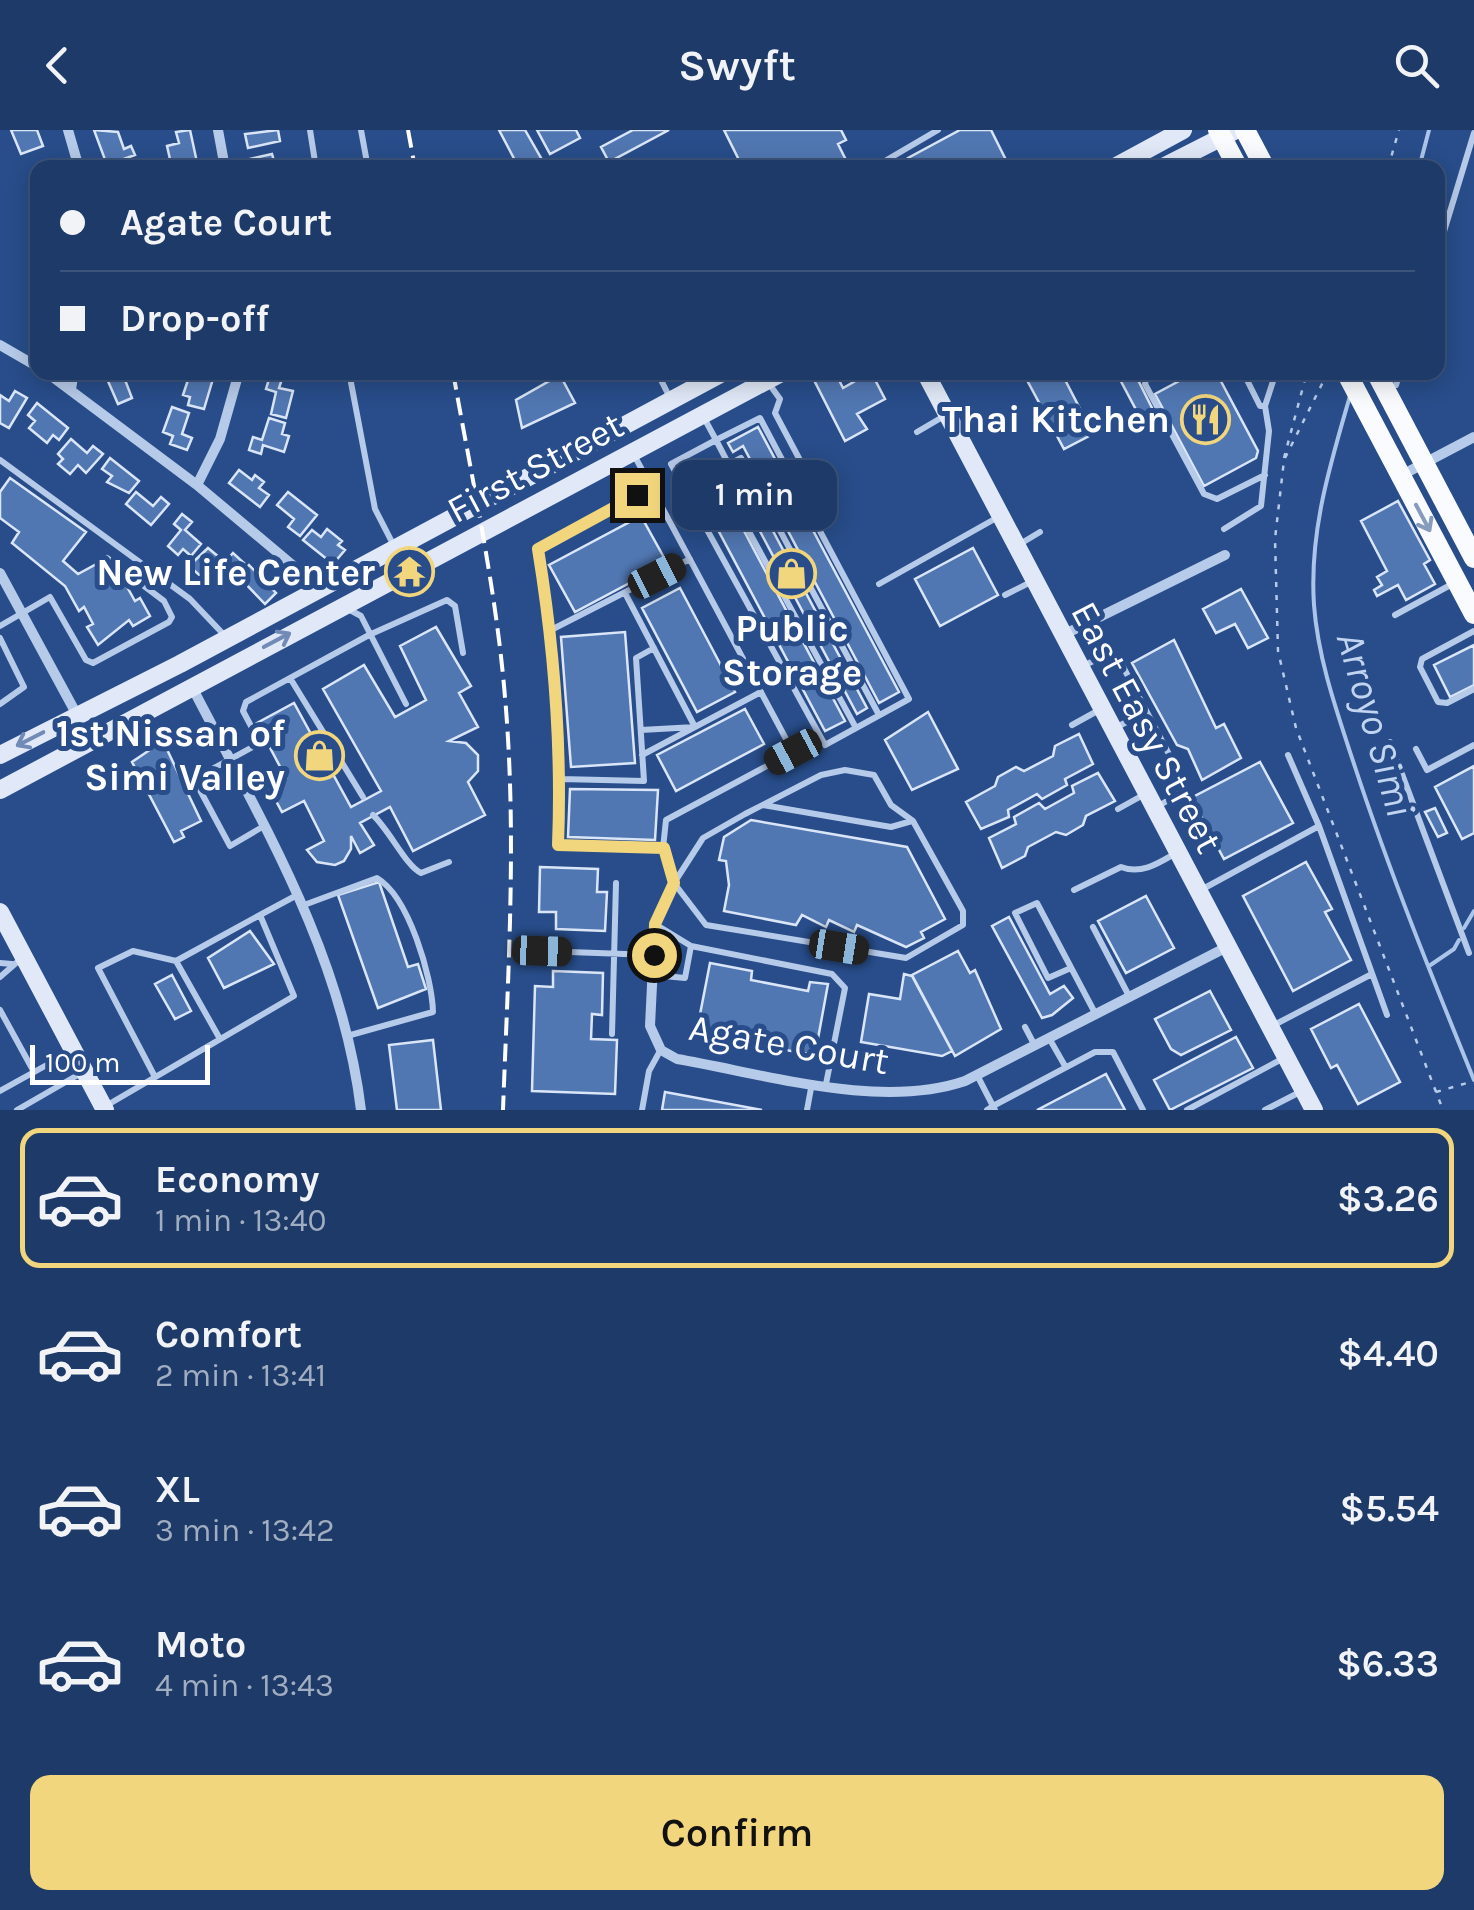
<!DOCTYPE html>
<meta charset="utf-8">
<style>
:root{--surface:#1e3a68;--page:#26416e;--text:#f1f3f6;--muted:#a1adc0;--line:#3c547c;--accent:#f1d67d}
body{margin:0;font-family:Karla,sans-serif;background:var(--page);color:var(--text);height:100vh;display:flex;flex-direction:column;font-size:38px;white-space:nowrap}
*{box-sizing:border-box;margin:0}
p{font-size:32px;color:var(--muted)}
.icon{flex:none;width:55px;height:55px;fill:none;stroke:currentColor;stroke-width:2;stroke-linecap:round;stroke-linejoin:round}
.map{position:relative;height:980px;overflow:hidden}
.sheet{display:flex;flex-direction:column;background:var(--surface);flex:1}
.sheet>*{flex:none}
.top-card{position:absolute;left:30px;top:30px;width:1415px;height:220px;border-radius:20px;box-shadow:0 5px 25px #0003,0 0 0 2px var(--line);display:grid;align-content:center;height:220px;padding:0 30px;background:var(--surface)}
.scale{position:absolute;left:30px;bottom:25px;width:180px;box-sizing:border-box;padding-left:10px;border:5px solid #fff;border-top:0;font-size:28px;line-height:35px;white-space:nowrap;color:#fff;-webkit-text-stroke:8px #284d8a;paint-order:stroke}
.end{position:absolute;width:45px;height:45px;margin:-22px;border:12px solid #f1d67d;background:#111;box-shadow:0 0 0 5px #111}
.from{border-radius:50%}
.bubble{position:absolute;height:70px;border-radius:20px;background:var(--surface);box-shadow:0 5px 25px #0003,0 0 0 2px var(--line);font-size:32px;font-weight:600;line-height:70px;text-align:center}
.car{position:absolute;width:30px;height:60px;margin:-30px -15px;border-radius:12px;box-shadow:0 0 8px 2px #0007;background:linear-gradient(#222 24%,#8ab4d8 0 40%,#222 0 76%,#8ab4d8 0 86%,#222 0)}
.top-card b{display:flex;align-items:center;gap:35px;height:95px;font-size:38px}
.top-card b+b{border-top:2px solid var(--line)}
.top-card i{width:25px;height:25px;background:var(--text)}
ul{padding:18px 0 0;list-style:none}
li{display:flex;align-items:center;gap:30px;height:140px;margin:0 20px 15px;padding:0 10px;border:5px solid transparent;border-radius:20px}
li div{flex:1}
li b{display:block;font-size:38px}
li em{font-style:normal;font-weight:600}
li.on{border-color:var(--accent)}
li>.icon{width:90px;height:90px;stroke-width:1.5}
.cta{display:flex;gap:20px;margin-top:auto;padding:20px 30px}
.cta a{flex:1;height:115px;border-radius:20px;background:var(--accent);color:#111;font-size:40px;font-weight:600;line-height:115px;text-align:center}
header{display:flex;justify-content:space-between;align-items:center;height:130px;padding:0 30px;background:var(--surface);font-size:45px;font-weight:600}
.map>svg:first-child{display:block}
</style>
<header><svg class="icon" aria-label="back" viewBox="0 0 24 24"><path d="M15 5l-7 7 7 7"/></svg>Swyft<svg class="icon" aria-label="search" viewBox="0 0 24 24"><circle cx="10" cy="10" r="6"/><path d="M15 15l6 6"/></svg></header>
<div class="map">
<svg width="1474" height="980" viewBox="0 0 1474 980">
<rect width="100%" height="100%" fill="#284d8a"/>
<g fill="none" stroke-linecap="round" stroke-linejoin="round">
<path stroke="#abc5ea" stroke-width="4" d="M1419 38 1429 0
M1350 266C1330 335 1309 402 1314 475 1318 530 1338 585 1355 637 1390 743 1432 847 1474 950
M1464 798 1474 781
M1429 836 1454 819 1459 810"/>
</g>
<path fill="#5177b2" stroke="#dae6f7" stroke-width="2.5" d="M11 0H37L43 16 21 24Z
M94 0 118 2 124 19 131 16 135 25 107 35Z
M190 0 198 37 172 38 167 16 179 13 176 2Z
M278 0 280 11 248 18 245 4Z
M499 0H525L541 28 519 38Z
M537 0H576L580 8 550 24Z
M633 0H669L609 32 601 17Z
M724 0H841L846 10 838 14 850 38H743Z
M960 0H991L1006 30 993 38H913L908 28Z
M272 24 275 34 282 32 283 38H252L250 29Z
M104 242H122L132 268 118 274Z
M200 242H215L204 279 188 275 190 267 183 265 189 247 198 249Z
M835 242 843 258 871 242 885 269 857 284 867 299 845 311 815 252Z
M1046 242H1061L1093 304 1064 319 1028 252Z
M1116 242H1134L1154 282 1141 289Z
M1196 242H1216L1258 321 1256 328 1204 356 1155 264Z
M560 245 575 273 522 298 516 270Z
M270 246 282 249 279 258 293 261 286 288 271 284 276 262 266 259Z
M15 261 27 268 9 298 0 293V265L9 271Z
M37 273 68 298 59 310 53 305 47 313 29 298 35 291 28 285Z
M172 277 189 283 182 304 192 308 187 320 170 314 173 306 163 302Z
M269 288 285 293 282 304 289 306 284 322 263 315 261 324 249 320 253 307 262 310Z
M758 297 899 562 879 573 743 316 733 322 728 313Z
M71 309 87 323 93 316 103 324 86 343 78 335 70 344 58 334 63 329 58 324Z
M110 328 139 351 129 363 107 352 112 346 102 339Z
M694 331 699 340 709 335 845 591 825 601 684 336Z
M739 337 867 578 857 584 729 343Z
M239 340 252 350 255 345 264 352 259 358 269 365 260 377 229 353Z
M10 348 86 402 63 431 78 444 104 430 116 451 122 448 135 471 140 468 150 486 133 496 129 490 98 515 87 497 93 494 84 477 79 481 65 456 12 413 19 402 0 388V362Z
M136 362 153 376 161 367 169 374 151 395 126 374Z
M288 362 317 385 300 406 288 397 294 389 277 375Z
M1398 371 1430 430 1424 434 1435 454 1406 470 1398 455 1377 466 1374 460 1382 455 1377 447 1387 441 1361 391Z
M182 384 192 392 185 400 201 414 191 426 183 419 178 425 168 416 181 400 174 394Z
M641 386 667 433 575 482 549 435Z
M327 399 342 411 338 415 345 420 333 434 303 410 312 400 321 407Z
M208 418 225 432 233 423 244 433 223 458 216 452 212 456 189 436Z
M973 418 998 465 940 496 915 449Z
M249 435 276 463 265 474 238 446Z
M680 458 735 562 697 582 642 478Z
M1241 459 1268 508 1248 518 1235 494 1216 503 1203 479Z
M436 497 471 556 459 563 478 597 449 611 466 613 478 625V641L468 652 485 685 413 721 390 677 360 693 374 715 360 723 351 706V719L344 731 335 735 317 732 307 720 324 711 304 671 282 682 269 658 286 648 257 593 294 573 351 677 381 661 323 559 364 535 395 587 426 570 400 516Z
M625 502 635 633 571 637 561 507Z
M1174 510 1216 598 1224 594 1241 628 1202 650 1188 619 1177 615 1132 533Z
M1474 515V555L1450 567 1434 535Z
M745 579 764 614 676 661 657 625Z
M928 582 958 639 912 660 885 610Z
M1079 604 1093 634 1065 649 1067 655 1042 669 1037 664 1008 680 1009 687 981 699 966 672 995 656 998 647 1016 637 1024 641 1053 626 1055 616Z
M163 611 201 691 181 701 184 707 174 712 132 632Z
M1260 632 1293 693 1224 729 1191 668Z
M1474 636V703L1462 709 1435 657Z
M1098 643 1115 671 1086 686 1083 695 1066 705 1056 702 1028 717 1025 726 1002 738 989 708 1016 694 1014 687 1039 673 1045 679 1074 663 1072 656Z
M570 659 658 660 655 710 568 707Z
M1435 678 1447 703 1438 707 1425 682Z
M751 690 907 717 945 789 921 802 924 808 906 817 857 795 854 802 829 790 826 797 802 785 796 795 724 781 729 755 726 731 719 730 724 707Z
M1306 732 1332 779 1325 782 1351 830 1293 861 1243 766Z
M540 737 598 739 597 762H607L605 801 556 799V782H539Z
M379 752 408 837 418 834 426 859 378 878 338 765Z
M1146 766 1174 818 1126 843 1098 791Z
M1009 787 1050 864 1064 856 1073 868 1052 885 1042 888 992 796Z
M250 801 274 834 224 858 208 828Z
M958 821 970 843 975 840 1001 899 955 926 912 845Z
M710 833 752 841 751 850 808 861 810 852 828 854 815 925 696 905Z
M553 841 603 843 602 885 592 884 591 909 617 910 615 964 532 961 535 856 553 857Z
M904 844 912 846 952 921 942 926 861 912 869 864 900 869Z
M172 845 191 881 175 889 155 854Z
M1210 861 1231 900 1181 925 1171 919 1155 889Z
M1359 874 1400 952 1358 974 1337 935 1331 938 1311 899Z
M1236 907 1253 938 1170 980 1154 950Z
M433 910 441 980H397L389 915Z
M1106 944 1125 980H1037Z
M665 962 762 980H662Z"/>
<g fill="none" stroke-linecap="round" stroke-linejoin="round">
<path stroke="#b6cae9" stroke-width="2.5" stroke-dasharray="5 8" stroke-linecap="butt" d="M1388 38 1399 0
M1328 242 1284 330 1275 409 1278 521 1296 598 1443 980
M1284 328 1307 242
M1436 962 1474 951"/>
<path stroke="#b6cae9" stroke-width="6" d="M310 0 316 38
M361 0 368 38
M873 38 938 0
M1438 121 1474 3
M349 242 375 379 395 418
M657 242 671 270
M1148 242 1145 254 1204 364 1217 369 1265 345
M1243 242 1260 276H1265L1276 242
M767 251 780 269 775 283 811 351 828 342
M1396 255 1400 242
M703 286 716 310 671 334 825 615 909 569 760 288 716 310 729 335
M917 302 946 285
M633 323 793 622 666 690 663 718 558 715 561 649 551 500 690 429
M0 330 190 469 227 508
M1224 399 1261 376 1269 301 1265 276
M1020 414 1040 402
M879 454 1000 386
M625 463 695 597 641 600
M1005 465 1031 452
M348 479 361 486 406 574
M1395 485 1456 452
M0 496 50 467 86 530 93 533 169 492 172 487 164 471 107 428
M551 500 538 419 637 365
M1474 501 1422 529 1420 537 1438 572 1447 573 1474 559
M0 508 24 557 0 574
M1085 535 1106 525 1119 529 1182 649V662L1155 678
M290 548 363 667
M1072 595 1101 579
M856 598 716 341 741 328 879 585
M1113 599 1146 582
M1390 612 1469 823
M1416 619 1427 640 1474 615
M642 625 761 562
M561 649 644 651 636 528 654 518
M763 675 891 697 912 691
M1118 679 1145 664
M373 685C390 701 406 736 421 743L449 732
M264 696 230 716 194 649 260 613 243 581 246 572 369 505 447 470 455 476 463 523
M1319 696 1387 885
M663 718 674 753 706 795 906 828 963 795V781L913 691 891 675 874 645 845 640 821 645 745 684 703 708 674 753
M1074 760 1121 737C1141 745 1159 733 1176 723
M1199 761 1319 696 1288 625
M304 775 377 748C409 767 432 847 433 882L347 906
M655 794 691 816
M1093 797 1129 866
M542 821 652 825
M0 833 12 834
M1071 838 1048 848 1015 783 1037 773 1095 883
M653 845 685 848 691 816 832 844 845 858 826 954
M0 847 23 827
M0 880 34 942
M1274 895 1370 845
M1025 897 1034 914
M612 904 616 753
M1049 908 1065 936
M220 909 176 831 260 785
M977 945 993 976 987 980
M155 947 98 838 133 821 176 831
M0 961 72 921
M104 977 294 866 260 785 299 764
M17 980 83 942
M642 980 649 941 660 921
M807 980 812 953
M995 980 993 976 1095 922H1113L1143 980
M1187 980 1282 929
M1265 980 1300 962"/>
<path stroke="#b6cae9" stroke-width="10" d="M68 0 79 38
M218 0 225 38
M0 215 38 237
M46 242 197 355 321 459
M71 259 74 242
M1400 346 1474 307
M197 355 220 309 239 242
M0 443 77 585
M1063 505 1225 425
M192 557C263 694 342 824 361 980
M674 753 655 794 650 896 661 920 677 929C765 944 880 980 965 951L1227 817"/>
<path stroke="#e1e9f8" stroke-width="18" d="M1113 38 1183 0
M1161 38 1236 0
M925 242 1314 980
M0 625 180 534 724 242
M0 660 783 242
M0 782 105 980"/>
<path stroke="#f9fbfe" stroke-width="20" d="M1218 0 1238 38
M1245 0 1265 38
M1346 242 1474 484
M1376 242 1474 428"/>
<path stroke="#fff" stroke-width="4" stroke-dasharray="18 8" stroke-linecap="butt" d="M408 0 415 38
M453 242C472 350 496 458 505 567 517 704 508 843 503 980"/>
</g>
<defs><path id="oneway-shaft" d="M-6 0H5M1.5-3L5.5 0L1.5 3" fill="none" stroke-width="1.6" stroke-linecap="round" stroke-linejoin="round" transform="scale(2.5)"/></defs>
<use stroke="#869bbe" href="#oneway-shaft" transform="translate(1423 388) rotate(62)"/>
<g stroke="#728bb6">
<use href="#oneway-shaft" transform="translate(277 510) rotate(-28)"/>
<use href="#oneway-shaft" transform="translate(30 609) rotate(153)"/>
</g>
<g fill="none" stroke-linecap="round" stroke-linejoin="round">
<path stroke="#f1d67d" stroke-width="12" d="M637 365 538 419C554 517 562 615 558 715L664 718 674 753 655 794 654 825"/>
</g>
<defs>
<symbol id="restaurant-ring" viewBox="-11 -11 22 22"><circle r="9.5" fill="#284d8a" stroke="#f1d67d" stroke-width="1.5"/><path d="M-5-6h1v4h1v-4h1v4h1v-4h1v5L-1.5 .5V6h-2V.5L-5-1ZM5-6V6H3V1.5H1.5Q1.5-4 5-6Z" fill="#f1d67d"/></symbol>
<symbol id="temple-ring" viewBox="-11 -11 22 22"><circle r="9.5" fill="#284d8a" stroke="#f1d67d" stroke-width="1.5"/><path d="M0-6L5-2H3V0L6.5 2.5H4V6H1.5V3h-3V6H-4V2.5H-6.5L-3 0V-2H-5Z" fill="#f1d67d"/></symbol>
<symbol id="shop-ring" viewBox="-11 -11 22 22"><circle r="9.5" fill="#284d8a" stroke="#f1d67d" stroke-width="1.5"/><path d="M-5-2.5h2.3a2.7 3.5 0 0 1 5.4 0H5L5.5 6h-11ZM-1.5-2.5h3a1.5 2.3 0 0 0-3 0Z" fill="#f1d67d"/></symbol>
</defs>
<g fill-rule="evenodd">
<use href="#restaurant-ring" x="1178" y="262" width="55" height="55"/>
<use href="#temple-ring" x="382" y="414" width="55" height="55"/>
<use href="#shop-ring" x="764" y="416" width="55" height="55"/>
<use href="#shop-ring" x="292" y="598" width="55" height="55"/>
</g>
<g text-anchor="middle" stroke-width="10" stroke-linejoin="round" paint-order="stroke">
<g font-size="38" font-weight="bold" fill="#fff" stroke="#284d8a" text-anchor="end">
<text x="1170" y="302">Thai Kitchen</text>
<text x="375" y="455">New Life Center</text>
<text x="792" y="511" text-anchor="middle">Public<tspan x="792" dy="44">Storage</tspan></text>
<text x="285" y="616">1st Nissan of<tspan x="285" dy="44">Simi Valley</tspan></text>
</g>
<g font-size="38" fill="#fff" stroke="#284d8a">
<text transform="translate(535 337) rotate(-28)" y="13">First Street</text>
<text transform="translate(1147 597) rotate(62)" y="13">East Easy Street</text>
<text transform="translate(789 914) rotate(10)" y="13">Agate Court</text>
</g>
<g font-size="40" font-style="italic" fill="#c2d5f0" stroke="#284d8a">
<text transform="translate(1376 594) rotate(74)" y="14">Arroyo Simi</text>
</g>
</g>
</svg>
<div class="scale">100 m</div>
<i class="end from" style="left:654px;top:825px"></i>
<i class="end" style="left:637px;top:365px"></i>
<div class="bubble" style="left:672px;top:330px;width:165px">1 min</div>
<i class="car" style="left:657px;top:446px;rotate:63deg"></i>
<i class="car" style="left:793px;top:622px;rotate:242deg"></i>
<i class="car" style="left:839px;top:817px;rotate:99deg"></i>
<i class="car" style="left:542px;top:821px;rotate:92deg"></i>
<div class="top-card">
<b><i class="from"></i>Agate Court</b>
<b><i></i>Drop-off</b>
</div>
</div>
<section class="sheet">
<ul>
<li class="on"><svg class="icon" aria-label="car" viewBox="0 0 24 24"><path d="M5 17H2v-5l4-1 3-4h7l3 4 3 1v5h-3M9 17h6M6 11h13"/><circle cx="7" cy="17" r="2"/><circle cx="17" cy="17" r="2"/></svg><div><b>Economy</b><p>1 min · 13:40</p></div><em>$3.26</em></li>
<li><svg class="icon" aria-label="car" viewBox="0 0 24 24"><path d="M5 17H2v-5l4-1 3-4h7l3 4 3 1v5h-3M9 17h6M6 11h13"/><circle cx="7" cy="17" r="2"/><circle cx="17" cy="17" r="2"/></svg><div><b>Comfort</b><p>2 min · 13:41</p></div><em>$4.40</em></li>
<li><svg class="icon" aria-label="car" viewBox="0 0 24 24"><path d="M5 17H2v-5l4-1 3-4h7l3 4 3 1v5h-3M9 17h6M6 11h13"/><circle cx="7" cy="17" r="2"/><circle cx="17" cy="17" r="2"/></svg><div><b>XL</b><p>3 min · 13:42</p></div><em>$5.54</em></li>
<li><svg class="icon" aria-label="car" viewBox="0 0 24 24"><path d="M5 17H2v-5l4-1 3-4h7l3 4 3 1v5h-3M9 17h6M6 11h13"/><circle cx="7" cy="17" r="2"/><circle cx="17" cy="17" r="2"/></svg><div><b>Moto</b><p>4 min · 13:43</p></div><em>$6.33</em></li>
</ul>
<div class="cta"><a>Confirm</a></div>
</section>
